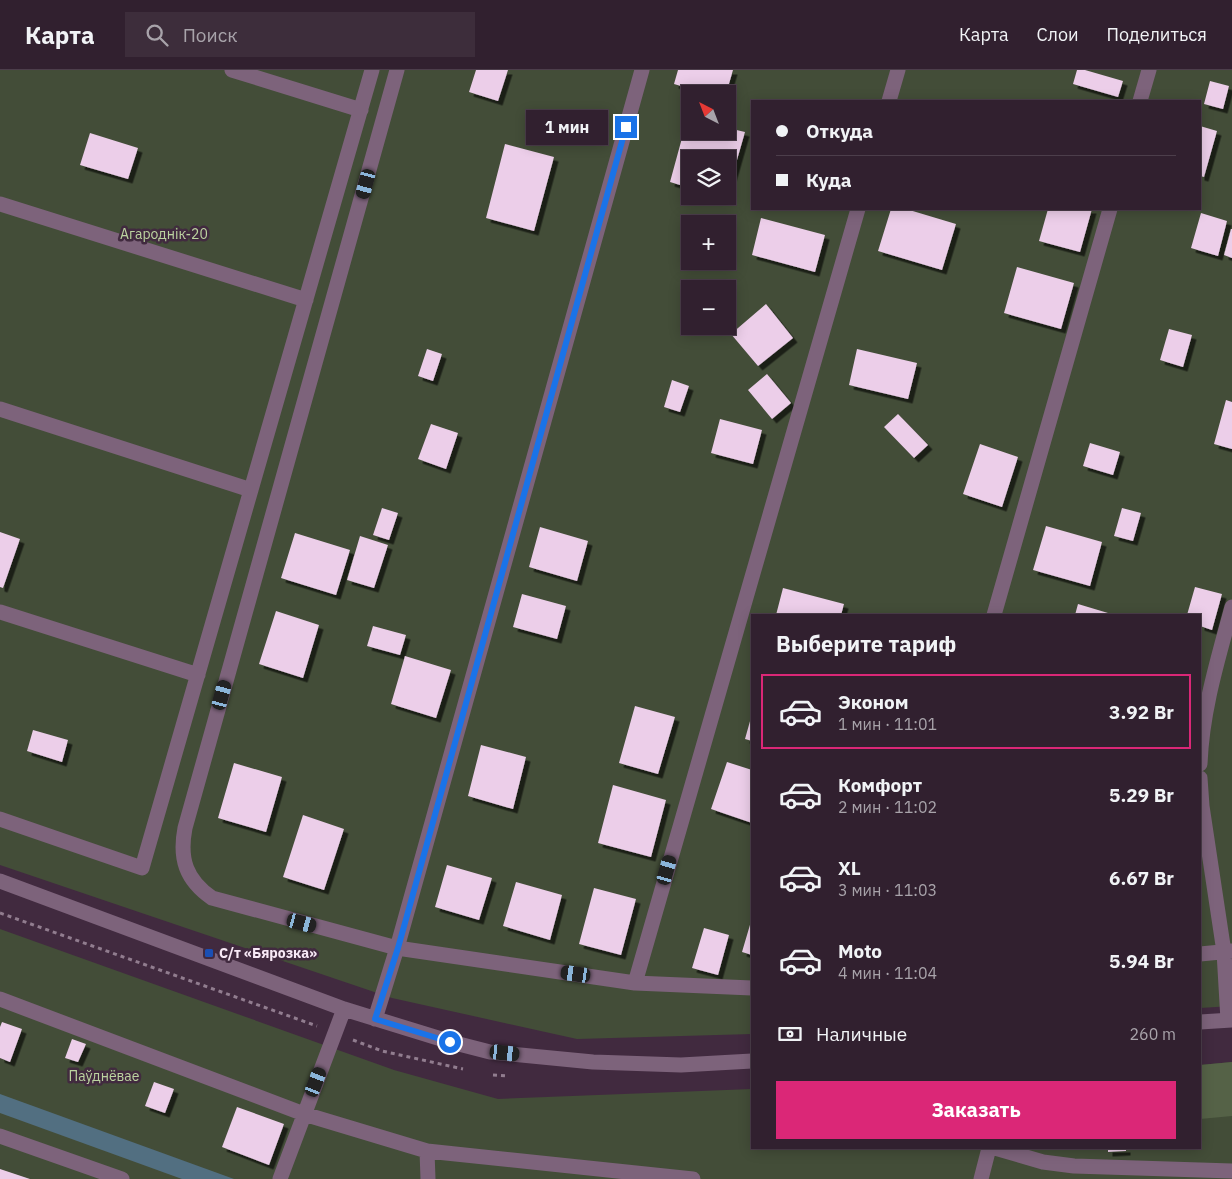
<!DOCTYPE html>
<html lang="ru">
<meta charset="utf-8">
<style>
:root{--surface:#31202f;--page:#3d2d3b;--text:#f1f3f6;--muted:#a8a3aa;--line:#4c3e4b;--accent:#db2777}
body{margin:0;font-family:"IBM Plex Sans",sans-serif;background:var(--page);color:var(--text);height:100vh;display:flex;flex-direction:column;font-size:19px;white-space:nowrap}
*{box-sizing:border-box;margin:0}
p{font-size:16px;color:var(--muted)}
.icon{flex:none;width:28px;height:28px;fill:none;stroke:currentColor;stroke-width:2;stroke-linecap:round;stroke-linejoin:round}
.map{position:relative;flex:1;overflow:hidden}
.side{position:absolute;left:751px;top:544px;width:450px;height:535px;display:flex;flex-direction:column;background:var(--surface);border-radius:0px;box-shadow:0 2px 12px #0003,0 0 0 1px var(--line)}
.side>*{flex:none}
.guide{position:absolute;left:751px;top:30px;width:450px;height:110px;border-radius:0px;box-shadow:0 2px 12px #0003,0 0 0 1px var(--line);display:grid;align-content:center;height:110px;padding:0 25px;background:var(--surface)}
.needle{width:32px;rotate:318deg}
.tools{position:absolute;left:681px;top:15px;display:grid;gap:10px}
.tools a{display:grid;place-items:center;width:55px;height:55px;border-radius:0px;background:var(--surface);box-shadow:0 2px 12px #0003,0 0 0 1px var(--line);font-size:25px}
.end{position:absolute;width:22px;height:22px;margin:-11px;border:6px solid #1a73e8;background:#fff;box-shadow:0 0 0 2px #fff}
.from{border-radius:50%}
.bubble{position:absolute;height:35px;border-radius:0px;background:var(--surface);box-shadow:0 2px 12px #0003,0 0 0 1px var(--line);font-size:16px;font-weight:700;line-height:35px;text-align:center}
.car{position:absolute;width:15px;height:30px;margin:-15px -8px;border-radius:6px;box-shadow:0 0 4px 1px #0007;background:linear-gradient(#222 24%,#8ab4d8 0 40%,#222 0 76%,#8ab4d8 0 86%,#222 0)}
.guide b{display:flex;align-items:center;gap:18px;height:48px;font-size:19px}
.guide b+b{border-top:1px solid var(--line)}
.guide i{width:12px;height:12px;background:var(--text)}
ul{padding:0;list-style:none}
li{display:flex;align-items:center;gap:15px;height:75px;margin:0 10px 8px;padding:0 15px;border:2px solid transparent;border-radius:0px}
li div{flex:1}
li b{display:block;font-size:19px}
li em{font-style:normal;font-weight:700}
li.current{border-color:var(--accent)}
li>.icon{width:45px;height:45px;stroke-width:1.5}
h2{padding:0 25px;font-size:22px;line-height:60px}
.pay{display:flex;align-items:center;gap:12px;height:55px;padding:0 25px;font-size:19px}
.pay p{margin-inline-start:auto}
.action{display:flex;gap:10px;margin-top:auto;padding:10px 25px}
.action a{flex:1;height:58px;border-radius:0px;background:var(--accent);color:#fff;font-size:20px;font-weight:700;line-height:58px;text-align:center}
header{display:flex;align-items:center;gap:30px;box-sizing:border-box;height:70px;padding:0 25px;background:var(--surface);border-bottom:1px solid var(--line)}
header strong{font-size:24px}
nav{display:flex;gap:28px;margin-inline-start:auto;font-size:18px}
.search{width:350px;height:45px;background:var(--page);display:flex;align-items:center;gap:12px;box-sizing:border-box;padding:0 18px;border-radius:0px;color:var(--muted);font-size:19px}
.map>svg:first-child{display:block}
</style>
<header>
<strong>Карта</strong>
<div class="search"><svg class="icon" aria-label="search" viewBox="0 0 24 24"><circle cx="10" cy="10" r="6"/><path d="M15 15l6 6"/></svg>Поиск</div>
<nav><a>Карта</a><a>Слои</a><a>Поделиться</a></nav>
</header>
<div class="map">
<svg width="1232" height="1109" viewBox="0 0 1232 1109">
<defs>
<filter id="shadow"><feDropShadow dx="4.5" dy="4.5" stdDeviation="0" flood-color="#0009"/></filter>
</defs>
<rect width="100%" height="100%" fill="#412a3f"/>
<path fill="#434d38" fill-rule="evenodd" d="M0 0H1232V936L1200 938V545H752V964L577 969 392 928 0 795ZM690 24H728V61H690ZM752 31H1200V139H752ZM690 89H728V126H690ZM690 154H728V191H690ZM690 219H728V256H690Z
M0 859 394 1000 498 1029 752 1019V1078H1200V995L1232 992V1109H0Z"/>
<path fill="#556247" d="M1232 992V1046L1200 1049V995Z"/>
<path fill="#526f81" d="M0 1024 234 1109H182L0 1043Z"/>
<path fill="#eccee9" filter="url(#shadow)" d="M476 0H508L498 31 469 22Z
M678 0H733L726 24H708L674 14Z
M1077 0H1085L1123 11 1118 27 1073 14Z
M1210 11 1229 16 1223 39 1204 34Z
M688 46 690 47V61H728V58L745 62 728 121V89H690V118L670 112Z
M1200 56 1217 61 1204 107 1200 106Z
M90 63 138 78 128 109 80 95Z
M505 74 554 87 534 161 486 148Z
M891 139H906L956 154 942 200 878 181Z
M1048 139H1092L1080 182 1039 171Z
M1201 143 1227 151 1218 186 1191 178Z
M761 148 825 165 815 202 752 185Z
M1231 159H1232V188L1224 185Z
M1017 197 1074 213 1061 259 1004 243Z
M766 234 793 268 758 296 731 264Z
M1169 259 1192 265 1183 297 1160 290Z
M427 279 442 284 433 311 418 306Z
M857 279 917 293 908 329 849 315Z
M767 304 791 333 772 349 748 320Z
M672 310 689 316 680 342 664 337Z
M1226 330 1232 332V379L1214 374Z
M898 344 928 375 914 388 884 357Z
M720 349 762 360 753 394 711 383Z
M431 354 458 363 446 399 418 389Z
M1090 373 1120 382 1113 405 1083 396Z
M980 374 1018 387 1002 437 963 424Z
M382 438 398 443 389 470 373 465Z
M1122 438 1141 443 1133 471 1114 466Z
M1046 456 1102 472 1090 516 1033 500Z
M540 457 588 471 577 511 529 497Z
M0 462 20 469 3 518 0 517Z
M295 463 350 480 336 525 281 508Z
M360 466 388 475 374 518 347 510Z
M1195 517 1222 524 1212 560 1200 556V545H1187Z
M783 518 844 534 841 545H776Z
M522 524 566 536 557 569 513 557Z
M1078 534 1108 543 1107 545H1075Z
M276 541 319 555 303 608 259 594Z
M373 556 406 565 400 585 367 576Z
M405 586 451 600 436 648 391 634Z
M635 636 675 647 658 704 619 693Z
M752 644V671L745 669Z
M33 660 68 670 62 692 27 681Z
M481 675 526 687 513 739 468 726Z
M727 692 752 700V753L711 739Z
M234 693 282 707 266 762 218 748Z
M613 715 666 730 651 787 598 773Z
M303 745 344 759 324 820 283 807Z
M447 795 492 808 479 850 435 837Z
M516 812 562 825 550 870 503 856Z
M594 818 636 829 621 885 579 874Z
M752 848V885L742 882Z
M704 858 729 865 718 905 692 898Z
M2 952 22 959 10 992 0 988V957Z
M72 969 86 974 78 992 65 988Z
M154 1012 174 1019 165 1043 145 1036Z
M237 1037 284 1054 269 1095 222 1077Z
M1108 1078H1126V1081L1108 1082Z
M0 1099 30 1109H0Z"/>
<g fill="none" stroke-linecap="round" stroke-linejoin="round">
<path stroke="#917d8f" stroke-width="3" stroke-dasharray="4 4" stroke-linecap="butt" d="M0 843 317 956
M353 970 382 981 463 999
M493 1005 507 1006"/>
<path stroke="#7d637b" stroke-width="15" d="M232 0 361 40
M397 0 185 758C179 789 186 810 212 828L397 878 635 913 752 918
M889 31 898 0
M1140 31 1149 0
M0 134 306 230
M0 339 251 420
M0 542 198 605
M994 545 1110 139
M1200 694C1202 640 1218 589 1232 537
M1200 708 1202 736 1224 882 1228 950
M0 749 142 798 372 0
M0 811 344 939 451 972 490 982 593 992 681 995 752 991
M1200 884 1232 881
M635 913 858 139
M0 929 304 1044 427 1081 428 1109
M375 949 397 878 642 0
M1200 952 1232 950
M0 1066 122 1109
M995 1078 1043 1092 1074 1096 1232 1101
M427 1081 693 1109
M280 1109 344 939
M981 1109 989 1078"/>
</g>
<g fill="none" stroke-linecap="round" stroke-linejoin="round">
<path stroke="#1a73e8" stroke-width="6" d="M450 972 375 949 398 878 626 57"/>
</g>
<rect fill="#1a4fb4" stroke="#412a3f" stroke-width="2" x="204" y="878" width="10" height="10" rx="2.5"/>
<g text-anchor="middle" stroke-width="5" stroke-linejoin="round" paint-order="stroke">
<g font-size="14" fill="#bcd4a0" stroke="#412a3f">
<text x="164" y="169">Агароднік-20</text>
<text x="104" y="1011">Паўднёвае</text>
</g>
<g font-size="14" font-weight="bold" fill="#f8e9f6" stroke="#412a3f" text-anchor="start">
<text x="219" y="888">С/т «Бярозка»</text>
</g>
</g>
</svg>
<div class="tools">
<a><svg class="needle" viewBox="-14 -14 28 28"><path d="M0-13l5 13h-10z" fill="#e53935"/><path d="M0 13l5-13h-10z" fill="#a8a3aa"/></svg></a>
<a><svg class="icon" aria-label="layers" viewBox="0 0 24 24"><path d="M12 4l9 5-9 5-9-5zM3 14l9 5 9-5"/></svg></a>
<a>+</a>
<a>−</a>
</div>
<i class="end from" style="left:450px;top:972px"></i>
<i class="end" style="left:626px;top:57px"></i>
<div class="bubble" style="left:526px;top:40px;width:82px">1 мин</div>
<i class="car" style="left:366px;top:114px;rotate:195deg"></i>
<i class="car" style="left:222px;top:625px;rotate:15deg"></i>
<i class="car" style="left:667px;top:800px;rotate:16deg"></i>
<i class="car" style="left:302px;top:853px;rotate:105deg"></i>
<i class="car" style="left:576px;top:904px;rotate:278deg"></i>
<i class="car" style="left:505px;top:983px;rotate:96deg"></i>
<i class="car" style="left:316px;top:1012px;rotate:21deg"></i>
<div class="guide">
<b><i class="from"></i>Откуда</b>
<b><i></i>Куда</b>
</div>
<section class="side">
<h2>Выберите тариф</h2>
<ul>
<li class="current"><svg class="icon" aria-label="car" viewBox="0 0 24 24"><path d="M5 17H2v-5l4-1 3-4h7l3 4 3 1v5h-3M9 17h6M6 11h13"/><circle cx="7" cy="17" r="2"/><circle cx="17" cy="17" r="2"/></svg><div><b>Эконом</b><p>1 мин · 11:01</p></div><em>3.92 Br</em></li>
<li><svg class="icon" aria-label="car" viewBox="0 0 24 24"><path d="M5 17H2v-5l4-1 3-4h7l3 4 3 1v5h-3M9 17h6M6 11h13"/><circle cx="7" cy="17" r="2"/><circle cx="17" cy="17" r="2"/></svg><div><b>Комфорт</b><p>2 мин · 11:02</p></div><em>5.29 Br</em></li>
<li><svg class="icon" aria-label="car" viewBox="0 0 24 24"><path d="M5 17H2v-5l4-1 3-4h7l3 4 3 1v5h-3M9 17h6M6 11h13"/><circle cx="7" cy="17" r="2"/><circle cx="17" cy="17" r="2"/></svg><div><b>XL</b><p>3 мин · 11:03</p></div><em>6.67 Br</em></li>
<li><svg class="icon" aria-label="car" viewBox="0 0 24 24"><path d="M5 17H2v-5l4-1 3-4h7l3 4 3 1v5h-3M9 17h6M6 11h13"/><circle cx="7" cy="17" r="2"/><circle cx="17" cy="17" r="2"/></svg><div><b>Moto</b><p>4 мин · 11:04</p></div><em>5.94 Br</em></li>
</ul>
<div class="pay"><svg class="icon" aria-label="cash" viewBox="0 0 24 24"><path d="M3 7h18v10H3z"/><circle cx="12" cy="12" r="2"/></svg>Наличные<p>260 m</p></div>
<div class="action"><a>Заказать</a></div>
</section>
</div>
